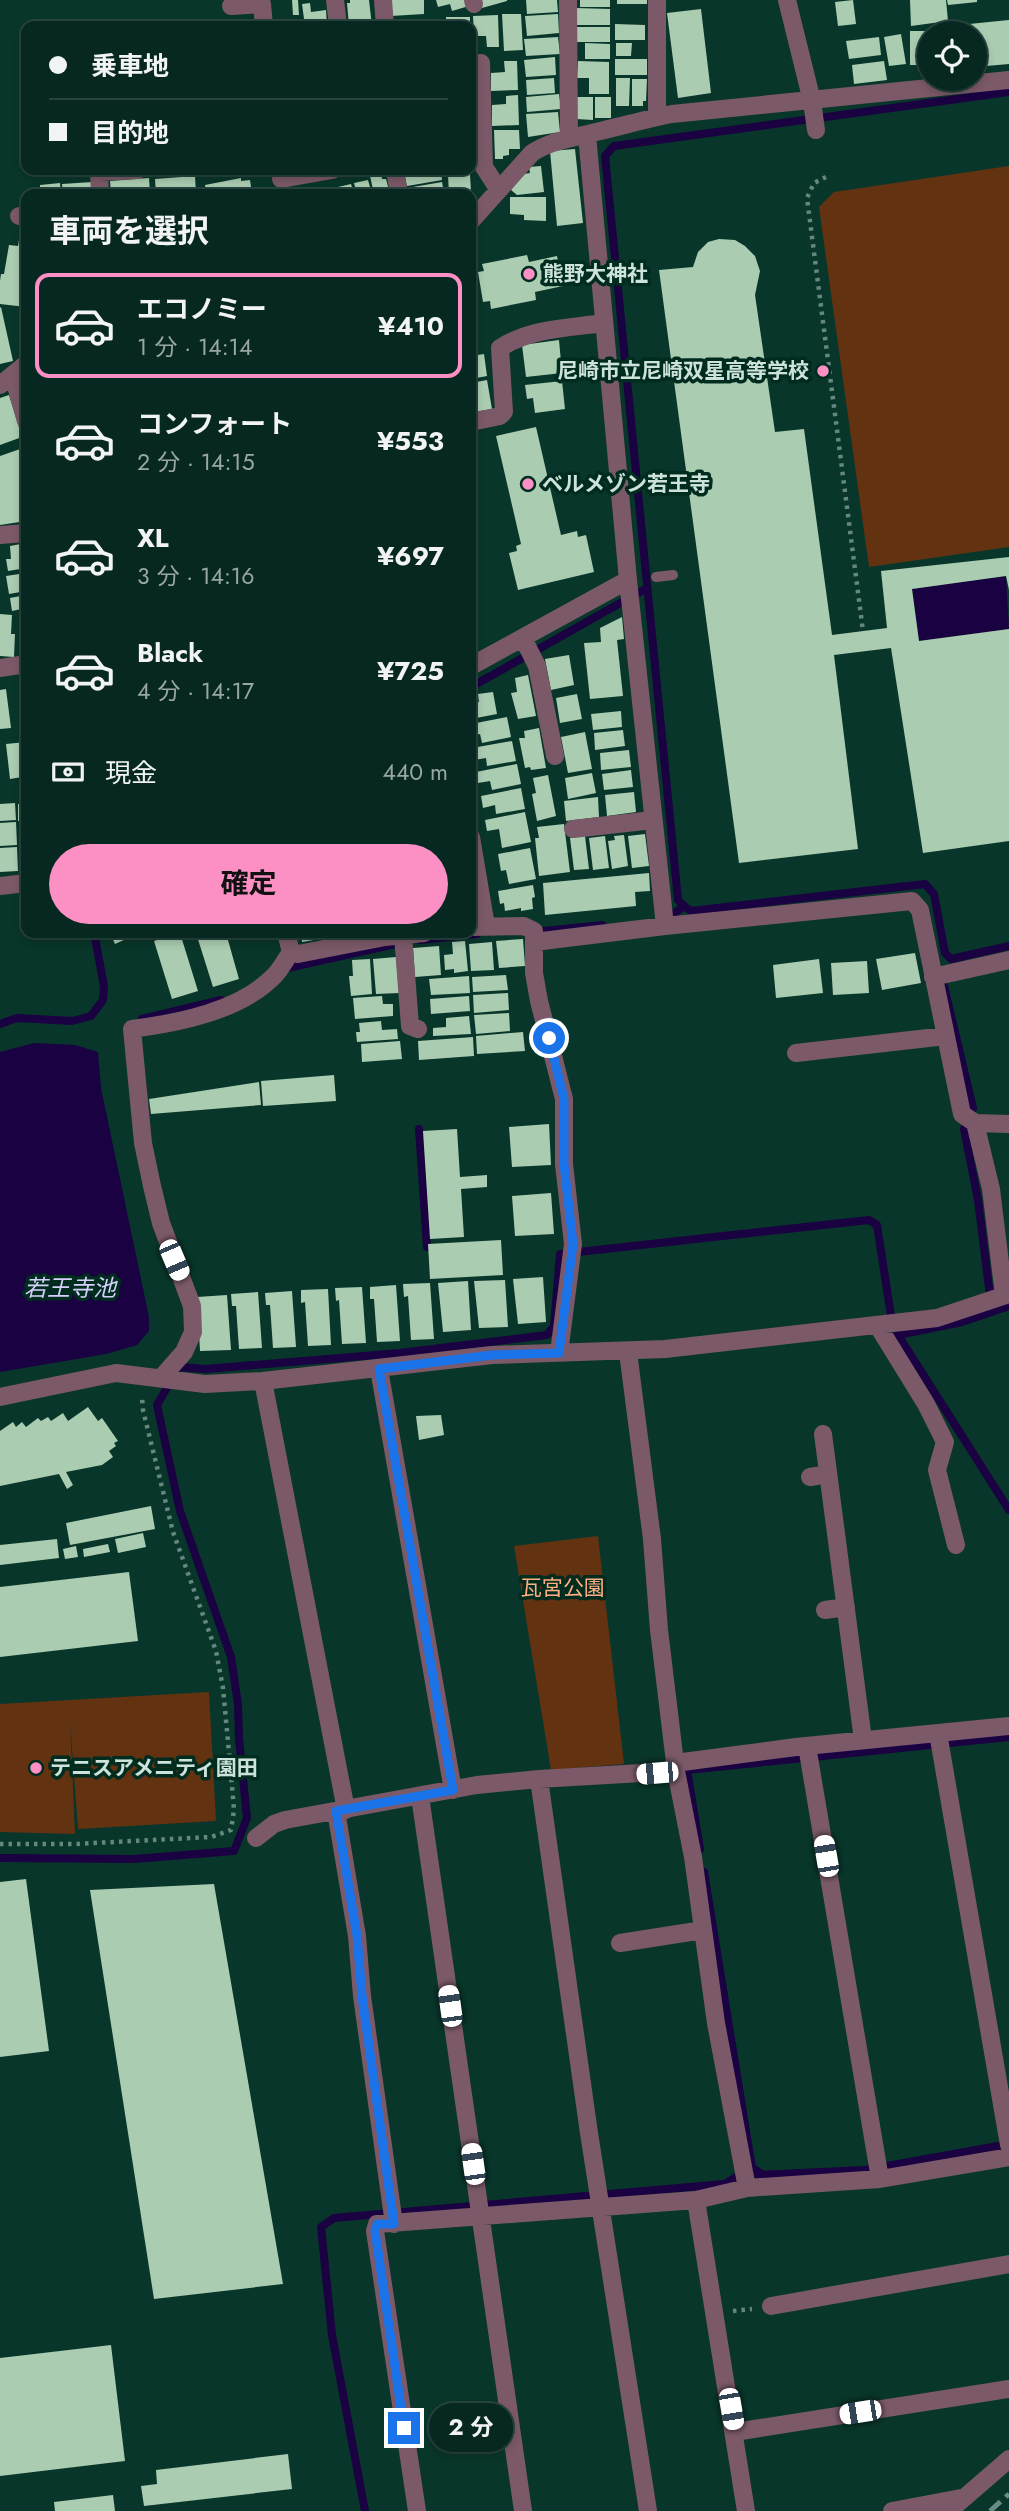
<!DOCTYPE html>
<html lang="ja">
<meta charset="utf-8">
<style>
:root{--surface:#072820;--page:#15342d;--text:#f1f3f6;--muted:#98a6a5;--line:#28443e;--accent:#fc8fc3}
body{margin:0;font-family:Jost,"Noto Sans JP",sans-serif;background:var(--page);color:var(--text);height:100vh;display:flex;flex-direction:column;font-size:26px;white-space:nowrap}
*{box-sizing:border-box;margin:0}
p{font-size:23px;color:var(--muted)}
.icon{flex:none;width:38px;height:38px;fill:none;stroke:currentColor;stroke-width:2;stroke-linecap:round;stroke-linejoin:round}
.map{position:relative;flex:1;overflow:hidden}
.drawer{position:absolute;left:21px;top:189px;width:455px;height:749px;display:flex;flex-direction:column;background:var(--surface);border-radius:14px;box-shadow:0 4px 10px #0003,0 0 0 2px var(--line)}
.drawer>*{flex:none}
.banner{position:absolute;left:21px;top:21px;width:455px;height:154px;border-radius:14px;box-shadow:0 4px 10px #0003,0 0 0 2px var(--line);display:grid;align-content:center;height:154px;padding:0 28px;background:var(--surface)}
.controls{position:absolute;left:917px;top:21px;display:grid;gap:14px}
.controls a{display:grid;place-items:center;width:70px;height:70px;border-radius:50%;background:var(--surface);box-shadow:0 4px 10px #0003,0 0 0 2px var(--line);font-size:35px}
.end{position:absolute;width:32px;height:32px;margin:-16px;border:9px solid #1a73e8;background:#fff;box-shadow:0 0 0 4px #fff}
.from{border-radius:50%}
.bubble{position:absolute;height:49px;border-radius:24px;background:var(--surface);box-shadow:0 4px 10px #0003,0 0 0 2px var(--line);font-size:23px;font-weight:700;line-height:49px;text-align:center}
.car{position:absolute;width:21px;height:42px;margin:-21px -10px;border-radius:9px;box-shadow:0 0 5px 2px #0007;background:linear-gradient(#fff 24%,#345 0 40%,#fff 0 76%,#345 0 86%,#fff 0)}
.banner b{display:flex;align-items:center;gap:24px;height:66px;font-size:26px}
.banner b+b{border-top:2px solid var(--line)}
.banner i{width:18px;height:18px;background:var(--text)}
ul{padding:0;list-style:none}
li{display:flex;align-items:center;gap:21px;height:105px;margin:0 14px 10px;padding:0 14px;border:4px solid transparent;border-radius:14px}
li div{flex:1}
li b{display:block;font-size:26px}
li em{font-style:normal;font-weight:700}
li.current{border-color:var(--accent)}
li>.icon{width:63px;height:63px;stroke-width:1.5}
h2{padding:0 28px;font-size:32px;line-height:84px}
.pay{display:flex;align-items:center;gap:18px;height:77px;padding:0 28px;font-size:26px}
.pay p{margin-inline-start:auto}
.cta{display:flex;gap:14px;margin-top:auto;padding:14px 28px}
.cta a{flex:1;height:80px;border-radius:42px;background:var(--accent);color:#111;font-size:28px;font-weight:700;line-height:80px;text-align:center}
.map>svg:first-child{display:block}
</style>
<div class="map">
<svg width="1009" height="2511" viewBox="0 0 1009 2511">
<rect width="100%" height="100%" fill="#09362a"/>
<path fill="#633211" d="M1009 166V547L869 567 819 207 834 192Z
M598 1536 624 1764 551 1770 514 1546Z
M209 1692 216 1821 78 1829 70 1722 75 1834 0 1832V1704Z"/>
<path fill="#1a0142" d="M1006 576 1009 629 919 641 912 589Z
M34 1043 75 1045 98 1052 101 1088 149 1317V1331L137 1345 106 1354 0 1372V1052Z"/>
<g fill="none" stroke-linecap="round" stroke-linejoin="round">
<path stroke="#1a0142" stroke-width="8" d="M471 687 647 588
M684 906 678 900 605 156 614 146 1009 92
M664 918H668L684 906 691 911 925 884 934 894 945 953 951 959 1009 946
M535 932 602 925
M420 940 477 934
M283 969 400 943
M944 986 973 1108 964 1129 978 1200 992 1312
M142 1019 221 1000
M0 1024 17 1018 72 1021 91 1016 103 1000 104 986 94 933
M419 1129 427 1247
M898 1335 962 1322 1009 1306
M700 1849 687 1770 1009 1737
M0 1858 134 1859 234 1851 247 1818 239 1739 238 1704 231 1657 180 1511 157 1405 179 1367 206 1369 400 1353 547 1335 554 1326 560 1254 869 1220 877 1225 891 1316 898 1335 1009 1510
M704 1872 752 2168 762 2174
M365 2511 332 2335 321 2227 334 2218 725 2184 738 2176 865 2170 1009 2144"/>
</g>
<path fill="#aaccb1" d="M292 0H298L299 15H293Z
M350 0H369L372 26H349L347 3H350Z
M390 0H424V14L391 16Z
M436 0H467L469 6 452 11 450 4 438 7Z
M480 0H507V1L482 8Z
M526 0H557L558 12 527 14Z
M580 0H610V7H580Z
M617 0H647V4H617Z
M853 0 856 24 838 26 835 2Z
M910 0H946L948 21 911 26Z
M947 0H977V2L948 5Z
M310 3 311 12 326 10 327 26H305L302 4Z
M576 8 610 9V25H576Z
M701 9 711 93 678 98 667 13Z
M502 14H521L523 50 504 51Z
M558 14 559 33 527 36 525 16Z
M498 15 499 47H487L486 36H474L473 16Z
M446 17H470V26H446Z
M414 19 415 26H393V20Z
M418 19H442V26H418Z
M1009 20V64L975 67V33H970L969 24Z
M615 24 645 25V40H615Z
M577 27H610V42H576Z
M910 31H929V65H910Z
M901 34 906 64 889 66 884 37Z
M558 37 560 54 526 56 524 39Z
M879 37 881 55 849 59 846 41Z
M585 43 610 44V59H585Z
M616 43H632L631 56H616Z
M555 57 556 75 526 77 524 60Z
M615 59H647V75H615Z
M504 61H517L518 90 491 91V73L505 72Z
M578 61 609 62V94H589V78H577Z
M884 61 887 80 854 84 852 65Z
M554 78 555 93 527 95 526 80Z
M616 78H630L629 106H616Z
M632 79H647L646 101H643V106H632Z
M559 94 561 109 527 112 526 97Z
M518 95 519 125 492 126V105L506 104V96Z
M576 97H593V120L576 119Z
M595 97H611V118H595Z
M558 112 560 132 528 137 526 114Z
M494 130H519L520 149H509V155L503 156V159H495Z
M575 149 583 223 557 226 550 151Z
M541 166 544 192 517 195 511 190 524 174 530 173 529 167Z
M441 170 442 180 407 186 405 177Z
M444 170H464V172L445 173Z
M381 173 382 179H386L390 194H374L370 176Z
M470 174 471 193 449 194 448 175Z
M195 176 196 194H156L155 179Z
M149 178 150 194H111L110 181Z
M241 178V181L250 180 252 194H206L205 185Z
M368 180 372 194H357L354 183Z
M92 182 93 194H63L62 184Z
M442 182 444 193 408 194 407 188Z
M60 183 61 194H34V190L40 189V185Z
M351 184 354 194H340L338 187Z
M335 188 337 194H322V192Z
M510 197H546V221L524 220V215L510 214Z
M21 228 26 229V307L0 304V281L1 274H4L9 245 18 246Z
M719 239 735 240 745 246 755 256 760 271 755 295 775 432 804 429 832 635 887 628 881 571 1009 557V590L1006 576 912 589 919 641 1009 629V841L923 853 891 648 834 655 858 849 739 863 659 270 693 267 698 252 708 242Z
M527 255 529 262 557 256 563 286 535 292 536 300 491 309 490 301 483 302 478 272 484 271 482 264Z
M1 307 13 361 0 364V308Z
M559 340 562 373 526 377 522 345Z
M484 354 487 376 471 379V356Z
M487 380 492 409 474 412 471 383Z
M562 381 565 409 535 413 533 398 527 399 525 385Z
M9 395 22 437 0 445V398Z
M536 427 561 535 577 531 578 537 586 535 594 572 518 590 509 553 517 551 516 546 521 544 496 436Z
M23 448 26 467V521L0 525V456Z
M26 543V568L8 571 6 559H11L10 546Z
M26 573V591L9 594 6 576Z
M26 595V608L12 611 10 598Z
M0 614 12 615 11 634H15L14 657 0 656Z
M622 617 624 639 617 640 623 696 590 699 584 643 601 642 600 628Z
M569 655 574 685 551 690 545 659Z
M528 675 536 716 518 719 511 693 517 692 515 678Z
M6 689 11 728 0 729V690Z
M493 692 497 714 471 719V703L479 702 478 694Z
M577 694 582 719 560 723 556 698Z
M621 711 622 727 593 730 591 714Z
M507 717 511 737 482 743 480 734 471 736V724Z
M539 728 546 768 531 770 530 767 525 768 519 738H525L524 731Z
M623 730 625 746 595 750 594 733Z
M585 732 592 769 568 773 561 737Z
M512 741 516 761 487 766 486 758 474 760 472 748Z
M26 742V795H24L22 777 10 779 6 744Z
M629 750 631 767 601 770 600 753Z
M517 764 521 784 492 790 490 781 478 783 476 772Z
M631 770 633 787 604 790 602 774Z
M592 773 596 793 568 799 565 778Z
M548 775 556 816 537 821 532 794 536 793 533 778Z
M521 788 525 809 496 814 495 805 483 808 481 796Z
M634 792 636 812 607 816 605 795Z
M598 797 599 817 566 821 564 801Z
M15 803 16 820 0 821V804Z
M26 803V821H18V804Z
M525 812 531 842 502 848 499 829 487 831 485 820Z
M16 822 17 845 0 846V823Z
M20 822H26V862L22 863Z
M564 824 570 872 539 876 535 838H539L537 827Z
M645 834 649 866 632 868 628 836Z
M624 835 628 866 612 869 608 841 615 840 614 836Z
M585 836 589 869 574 870 570 838Z
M605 836 609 868 593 870 589 838Z
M17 847 18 871 0 872V848Z
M530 848 536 879 509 884 506 870 501 871 498 854Z
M649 873 650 891 635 892 636 906 545 915 543 883Z
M533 885 535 897 532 898 533 909 521 911V908L505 911 504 903 500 904 498 891Z
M110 933H139L115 944Z
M180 933 198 991 172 999 154 941Z
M196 933H226L239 979 213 987Z
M295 933H330L331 937 302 942V939L297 940Z
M335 933H354V934L336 937Z
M523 939 525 966 499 968 496 941Z
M465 941 468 971 454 973V969L445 970 444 955 453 954 452 942Z
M492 942 494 970 471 971 469 944Z
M439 946 441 975 415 977 413 948Z
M915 953 921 983 882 990 876 959Z
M396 957 399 993 376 994 373 959Z
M370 959 372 994 351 996 349 976H353L352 960Z
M819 959 823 993 776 998 773 965Z
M867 961 869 993 833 995 831 963Z
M506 975 508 990 473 992 472 977Z
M469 976 470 993 431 995 429 979Z
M508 993 509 1010 474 1013 473 995Z
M382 996 383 1004H393V1016L355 1019 353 998Z
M469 996 470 1011 431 1014 430 999Z
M509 1013 510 1031 476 1034 474 1015Z
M469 1016 471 1034 433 1036V1028L446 1027V1018Z
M381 1021 382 1030 397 1029 398 1039 357 1042 356 1032H360L359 1023Z
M523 1032 525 1051 477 1054 476 1036Z
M473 1037 474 1056 419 1060 418 1041Z
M400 1041 402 1059 362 1062 361 1044Z
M334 1075 336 1101 263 1106 261 1081Z
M259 1082 261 1105 151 1114 149 1099Z
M549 1124 551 1165 512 1167 509 1127Z
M457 1129 460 1177 487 1175V1187L461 1189 464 1237 430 1239 423 1131Z
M551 1193 554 1234 515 1236 512 1196Z
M501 1240 503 1275 430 1279 428 1244Z
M543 1277 546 1322 518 1324 513 1279Z
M505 1280 508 1327 479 1328 474 1281Z
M468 1281 471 1330 443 1332 438 1283Z
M430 1283 434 1339 411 1340 408 1296 404 1297 403 1284Z
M396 1285 400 1341 377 1342 374 1299H370V1287Z
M362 1287 366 1343 342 1344 339 1300 336 1301 335 1288Z
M328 1289 331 1345 308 1346 305 1302 301 1303V1290Z
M292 1291 296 1347 273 1348 270 1305H266L265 1293Z
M258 1292 262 1348 239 1349 236 1306H232L231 1294Z
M227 1295 231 1350 200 1351 197 1297Z
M88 1407 98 1421 102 1418 118 1441 114 1443 116 1446 109 1451 113 1457 102 1465 66 1472 73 1485 67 1489 59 1474 0 1486V1431L13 1422 16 1427 22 1422 26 1427 38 1418 41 1421 48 1417 51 1421 63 1413 68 1421Z
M441 1415 444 1435 419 1440 416 1416Z
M151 1506 155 1529 70 1545 66 1523Z
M143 1533 146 1547 118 1553 115 1539Z
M57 1539 59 1558 0 1565V1545Z
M108 1544 110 1552 84 1557 83 1549Z
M76 1546 78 1557 65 1559 63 1549Z
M129 1572 138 1641 0 1657V1587Z
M26 1879 49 2051 0 2057V1882Z
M214 1884 283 2284 154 2299 90 1890Z
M111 2345 125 2461 0 2476V2358Z
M288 2454 292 2489 144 2506 141 2486 157 2484 156 2470Z
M113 2495 115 2511H55L54 2502Z"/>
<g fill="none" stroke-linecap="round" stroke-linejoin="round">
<path stroke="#65877d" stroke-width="4.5" stroke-dasharray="3.5 5" stroke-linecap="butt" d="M826 177 814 183 807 198 863 631
M0 1844H75L211 1837 231 1830 234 1810 231 1774 223 1688 216 1651 173 1532 143 1410 142 1397
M733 2311 752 2309"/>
<path stroke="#7b5968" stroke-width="10" d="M656 577 673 575"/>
<path stroke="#7b5968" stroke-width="18" d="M335 0 338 26
M383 0 385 26
M473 0 474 4
M568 0 569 138
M657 0V117
M787 0 812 101 816 130
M231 6 262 4 264 26
M471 64 481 63 484 167 499 190
M587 135 628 580 665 926
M395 170 399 194
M281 179 332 170
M100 194 99 172 138 170
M19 216H26
M471 221 532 153C552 140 574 138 596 132 622 126 646 119 672 114L1009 80
M13 375 26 421
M0 385 26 364
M471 422 500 416 504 412 500 348C531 328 568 328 604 323
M0 535 26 533
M523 638 537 666 555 756
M471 666 628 580
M0 668 26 664
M573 829 653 820
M471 837 486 926
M0 886 26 883
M471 927 524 926 534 931V973L539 1001 564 1099V1164L573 1244 559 1353
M286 933 291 952 298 954 385 937 424 933
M403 935 410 1026 418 1029
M534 942 665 926 912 901 920 910 962 1114 975 1123 1009 1124
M933 977 1009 960
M796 1053 946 1036
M975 1123 991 1189 1004 1295
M878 1326 926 1404 945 1442 937 1470 956 1545
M628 1352 652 1539 659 1630 676 1771 693 1857 716 2023 747 2188
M379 1369 453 1790
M162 1377 184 1352 193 1332 192 1306 161 1223 152 1186 143 1143 132 1029C178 1023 241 1011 275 975 281 969 286 959 291 952
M263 1381 346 1810
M0 1397 116 1373 205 1384 263 1381 492 1355 665 1349 937 1318 1009 1294
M823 1434 863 1740
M810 1477 828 1474
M825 1610 846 1607
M938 1733 1009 2145
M807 1746 880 2179
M675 1763 796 1747 1009 1726
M539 1779 589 2133 648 2511
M420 1796 523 2511
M336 1811 357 1936 362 1996 394 2224
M256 1838 274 1824 285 1820 477 1785 539 1779 676 1771
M620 1943 703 1930
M696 2200 746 2511
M771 2306 1009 2264
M735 2432 1009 2389
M417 2511 375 2231 377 2224 696 2200 747 2188 880 2179 1009 2157
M892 2511 961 2498
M949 2511 1009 2459"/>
<path stroke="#6a8c82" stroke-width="5" stroke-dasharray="14 7" stroke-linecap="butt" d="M990 2511 1009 2494"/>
</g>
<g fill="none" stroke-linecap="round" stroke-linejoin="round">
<path stroke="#1a73e8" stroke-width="9" d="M404 2428 375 2231 377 2224H394L362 1996 357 1936 336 1811 453 1790 379 1369 492 1355 559 1353 573 1244 564 1164V1099L549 1038"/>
</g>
<g fill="#fc8fc3" stroke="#002c20" stroke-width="2.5">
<circle cx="529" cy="274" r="7"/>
<circle cx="823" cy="371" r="7"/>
<circle cx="528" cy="484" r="7"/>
<circle cx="36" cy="1768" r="7"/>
</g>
<g text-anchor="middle" stroke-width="7" stroke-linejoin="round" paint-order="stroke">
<g font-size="21" font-weight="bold" fill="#cce2da" stroke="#002c20" text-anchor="start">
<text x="543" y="281">熊野大神社</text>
<text x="809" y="378" text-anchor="end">尼崎市立尼崎双星高等学校</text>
<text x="542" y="491">ベルメゾン若王寺</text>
<text x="50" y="1775">テニスアメニティ園田</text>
</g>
<g font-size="21" fill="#feae7f" stroke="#002c20">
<text x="563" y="1595">瓦宮公園</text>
</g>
<g font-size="23" font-style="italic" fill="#d5d0f9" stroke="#002c20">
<text x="70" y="1296">若王寺池</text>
</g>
</g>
</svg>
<div class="controls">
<a><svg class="icon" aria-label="locate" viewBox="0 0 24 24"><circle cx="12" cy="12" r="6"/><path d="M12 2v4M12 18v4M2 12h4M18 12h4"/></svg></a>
</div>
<i class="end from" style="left:549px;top:1038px"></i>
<i class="end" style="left:404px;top:2428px"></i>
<div class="bubble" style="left:429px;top:2403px;width:84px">2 分</div>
<i class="car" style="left:174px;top:1260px;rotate:157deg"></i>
<i class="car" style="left:657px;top:1773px;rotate:265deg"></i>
<i class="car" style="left:826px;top:1856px;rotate:350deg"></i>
<i class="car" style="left:450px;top:2006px;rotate:352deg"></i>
<i class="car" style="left:473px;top:2164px;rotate:352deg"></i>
<i class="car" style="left:731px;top:2409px;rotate:170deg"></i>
<i class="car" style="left:860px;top:2412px;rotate:261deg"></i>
<div class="banner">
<b><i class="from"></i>乗車地</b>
<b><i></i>目的地</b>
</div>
<section class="drawer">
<h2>車両を選択</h2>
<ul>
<li class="current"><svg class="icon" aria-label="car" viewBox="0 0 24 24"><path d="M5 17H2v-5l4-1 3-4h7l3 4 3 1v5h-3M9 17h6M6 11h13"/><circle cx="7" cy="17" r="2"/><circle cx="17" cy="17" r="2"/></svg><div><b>エコノミー</b><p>1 分 · 14:14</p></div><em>¥410</em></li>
<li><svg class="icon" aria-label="car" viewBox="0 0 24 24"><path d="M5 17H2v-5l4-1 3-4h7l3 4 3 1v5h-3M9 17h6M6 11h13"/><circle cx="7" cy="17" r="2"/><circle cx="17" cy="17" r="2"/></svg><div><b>コンフォート</b><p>2 分 · 14:15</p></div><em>¥553</em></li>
<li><svg class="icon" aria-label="car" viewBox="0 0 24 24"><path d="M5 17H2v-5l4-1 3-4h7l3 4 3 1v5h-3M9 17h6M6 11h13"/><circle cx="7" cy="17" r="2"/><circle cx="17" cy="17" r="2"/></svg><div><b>XL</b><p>3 分 · 14:16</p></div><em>¥697</em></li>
<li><svg class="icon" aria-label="car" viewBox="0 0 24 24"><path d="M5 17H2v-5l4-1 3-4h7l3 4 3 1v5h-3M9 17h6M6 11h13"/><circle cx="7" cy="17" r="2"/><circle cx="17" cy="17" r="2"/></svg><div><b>Black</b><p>4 分 · 14:17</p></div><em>¥725</em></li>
</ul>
<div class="pay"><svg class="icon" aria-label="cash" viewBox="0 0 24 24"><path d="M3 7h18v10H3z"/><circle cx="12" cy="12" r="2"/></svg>現金<p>440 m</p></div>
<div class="cta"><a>確定</a></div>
</section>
</div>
